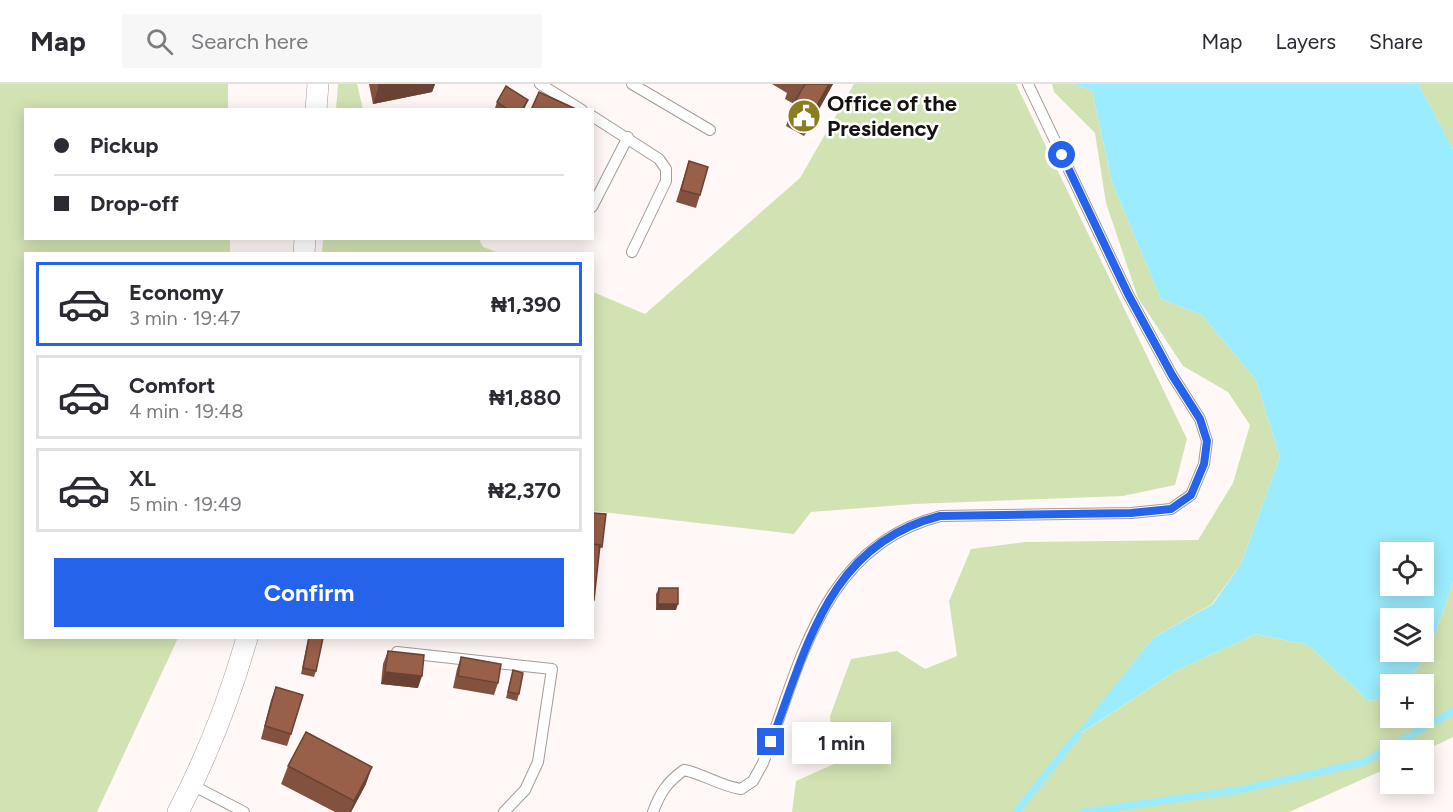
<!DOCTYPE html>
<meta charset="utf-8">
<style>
:root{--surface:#fff;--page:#f7f7f7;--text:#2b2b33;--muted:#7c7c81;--line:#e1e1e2;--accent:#2563eb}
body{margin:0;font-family:Figtree,sans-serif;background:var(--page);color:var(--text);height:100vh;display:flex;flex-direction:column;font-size:22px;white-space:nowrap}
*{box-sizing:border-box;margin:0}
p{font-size:20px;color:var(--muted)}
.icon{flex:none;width:33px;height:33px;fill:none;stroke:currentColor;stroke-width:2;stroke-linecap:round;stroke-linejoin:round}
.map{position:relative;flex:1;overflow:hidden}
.side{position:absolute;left:24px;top:168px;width:570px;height:387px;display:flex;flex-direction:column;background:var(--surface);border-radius:0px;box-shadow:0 3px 15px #0003}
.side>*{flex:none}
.hud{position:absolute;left:24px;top:24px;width:570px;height:132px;border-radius:0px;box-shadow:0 3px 15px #0003;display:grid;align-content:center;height:132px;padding:0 30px;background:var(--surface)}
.fabs{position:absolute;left:1380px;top:458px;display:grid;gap:12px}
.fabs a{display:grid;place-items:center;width:54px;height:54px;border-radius:0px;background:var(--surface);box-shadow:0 3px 15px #0003;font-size:30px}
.end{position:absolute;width:27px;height:27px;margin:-14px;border:8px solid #2563eb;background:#fff;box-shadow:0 0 0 3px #fff}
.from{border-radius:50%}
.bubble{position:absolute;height:42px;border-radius:0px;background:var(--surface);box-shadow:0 3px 15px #0003;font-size:20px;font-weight:700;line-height:42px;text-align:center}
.hud b{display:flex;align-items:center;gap:21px;height:57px;font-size:22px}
.hud b+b{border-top:2px solid var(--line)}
.hud i{width:15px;height:15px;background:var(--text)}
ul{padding:10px 0 0;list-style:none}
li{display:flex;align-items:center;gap:18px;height:84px;margin:0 12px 9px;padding:0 18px;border:3px solid var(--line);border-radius:0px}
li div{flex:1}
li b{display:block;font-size:22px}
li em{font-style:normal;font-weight:700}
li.active{border-color:var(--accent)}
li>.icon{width:54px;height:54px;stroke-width:1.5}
.cta{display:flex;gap:12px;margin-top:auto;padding:12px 30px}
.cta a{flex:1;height:69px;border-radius:0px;background:var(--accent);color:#fff;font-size:24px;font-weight:700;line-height:69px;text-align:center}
header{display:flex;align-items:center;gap:36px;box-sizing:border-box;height:84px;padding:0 30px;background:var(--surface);border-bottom:2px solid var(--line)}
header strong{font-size:28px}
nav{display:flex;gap:33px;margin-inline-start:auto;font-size:21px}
.search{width:420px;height:54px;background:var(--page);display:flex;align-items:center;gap:15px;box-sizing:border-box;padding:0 21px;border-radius:0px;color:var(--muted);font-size:22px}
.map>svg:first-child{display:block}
</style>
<header>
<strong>Map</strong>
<div class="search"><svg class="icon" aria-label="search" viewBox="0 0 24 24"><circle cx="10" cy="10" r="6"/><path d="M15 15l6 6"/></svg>Search here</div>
<nav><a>Map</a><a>Layers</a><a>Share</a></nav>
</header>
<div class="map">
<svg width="1453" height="728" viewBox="0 0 1453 728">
<rect width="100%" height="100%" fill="#fff8f6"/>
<path fill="#d2e3b3" d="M0 0H228V25L26 26V154L230 155V169L26 170V554H178L97 728H0Z
M338 0H357L363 25H336Z
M854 0H1016L1187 355 1175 401 1123 412 914 420 811 428 794 450 593 427V208L645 230 800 94Z
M1052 0H1072L1092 6 1112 98 1161 215 1202 231 1256 296 1280 373 1241 480 1212 520 1153 554 1074 654 1175 587 1256 550 1308 561 1369 617 1390 612V633H1424V600H1405L1428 570 1453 498V653L1424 667 1390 666V683L1289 728H792L796 697 834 680 830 632 851 575 897 567 925 585 957 572 949 517 971 465 1025 458 1198 456 1233 399 1250 341 1228 308 1183 282 1138 214 1106 119 1095 49 1054 8Z
M1418 0H1453V65L1449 58Z
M323 155H479L483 163 499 169H322Z"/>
<path fill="#9becfe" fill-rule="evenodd" d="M1072 0H1418L1453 65V498L1428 570 1405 600H1390V612L1369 617 1308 561 1256 550 1175 587 1072 655 1153 554 1213 520 1241 480 1280 373 1256 296 1202 231 1161 215 1112 98 1092 6ZM1390 468H1424V501H1390ZM1390 534H1424V567H1390Z"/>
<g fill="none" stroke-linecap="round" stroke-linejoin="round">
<path stroke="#9becfe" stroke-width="7" d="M1016 728 1078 650
M1084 728 1239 706 1364 678 1453 627"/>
<defs>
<path id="service" d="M540 0 582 26
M632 0 710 46
M592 32 659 75 666 85V97L632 168
M592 123 628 53
M397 568 552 585 538 678 525 706 504 728
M192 701 244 728
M653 728C660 709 667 698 684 686 704 690 720 702 741 705L753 697 763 679C800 581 822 461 941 432L1131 429 1171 425 1191 411 1204 380 1207 357 1200 335 1172 291 1128 210 1028 0"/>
<path id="minor" d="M316 26 318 0
M304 170 305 154
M178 728C207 673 230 613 247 554"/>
</defs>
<use href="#service" stroke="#a49b97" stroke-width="12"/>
<use href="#minor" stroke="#a49b97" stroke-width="22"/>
<use href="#service" stroke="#fff" stroke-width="10"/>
<use href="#minor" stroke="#fff" stroke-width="21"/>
</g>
<path fill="#83523f" d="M369 0H435L432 8 373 20Z
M772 0H833L804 52 786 42 794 20 785 15 787 9Z
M528 16 524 26H498L495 24 497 18Z
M689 77 700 111 696 124 676 118Z
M659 504 676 526H656V510Z
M308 554H323L316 587 314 593 301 590Z
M388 567 418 604 381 600 383 580Z
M461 573 498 599 494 611 453 604 457 585Z
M513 586 519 610 517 617 506 614Z
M276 603 291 650 287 662 261 655 271 616Z
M288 682 366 700 351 728H335L281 700Z"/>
<path fill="#6a4233" d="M391 0H435L432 8 373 20 379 2Z
M829 0H833L804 52 812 30Z
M658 520H678L676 526H656Z
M385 588 422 592 418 604 381 600Z
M372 683 366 700 351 728H350L354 717Z"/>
<path fill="#985f49" stroke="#6a4233" stroke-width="1.5" d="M379 0H391L379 2Z
M805 0H829L812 30 794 19Z
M506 2 528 16 522 26H509L497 18Z
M539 8 578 26H531Z
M689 77 708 83 700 111 681 106Z
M592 429 606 430 602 463H599L600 461 592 460Z
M592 460 600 461 594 516H592Z
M659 504H678V520H658Z
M309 554H323L316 587 303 584Z
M388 567 424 571 422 592 385 588Z
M461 573 501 580 498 599 458 592Z
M513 586 523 589 519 610 508 608Z
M276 603 303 611 291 650 265 642Z
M306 648 372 683 354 717 288 682Z"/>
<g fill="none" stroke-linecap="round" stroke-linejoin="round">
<path stroke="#2563eb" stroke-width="8" d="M771 658C807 564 828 460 940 432L1131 429 1171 425 1191 411 1204 380 1207 357 1200 335 1172 291 1128 210 1062 71"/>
</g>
<defs>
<symbol id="civic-disc" viewBox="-11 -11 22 22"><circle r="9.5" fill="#8b7b21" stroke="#fff"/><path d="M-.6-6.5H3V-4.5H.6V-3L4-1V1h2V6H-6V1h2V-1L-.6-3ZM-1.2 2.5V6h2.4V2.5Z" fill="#fff"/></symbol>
</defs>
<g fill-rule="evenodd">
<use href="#civic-disc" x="785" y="13" width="38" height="38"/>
</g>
<g text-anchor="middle" stroke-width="5" stroke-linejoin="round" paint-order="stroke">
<g font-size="22" font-weight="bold" fill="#151211" stroke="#fff" text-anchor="start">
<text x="827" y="27">Office of the<tspan x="827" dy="25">Presidency</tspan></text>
</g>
</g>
</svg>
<div class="fabs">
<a><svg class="icon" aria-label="locate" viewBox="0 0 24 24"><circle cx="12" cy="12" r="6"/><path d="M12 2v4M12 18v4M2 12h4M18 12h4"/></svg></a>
<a><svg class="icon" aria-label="layers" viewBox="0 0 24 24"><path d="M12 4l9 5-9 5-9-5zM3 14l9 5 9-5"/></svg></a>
<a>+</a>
<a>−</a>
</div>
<i class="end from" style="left:1062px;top:71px"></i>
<i class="end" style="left:771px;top:658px"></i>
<div class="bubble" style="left:792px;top:638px;width:99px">1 min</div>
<div class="hud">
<b><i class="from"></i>Pickup</b>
<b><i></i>Drop-off</b>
</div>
<section class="side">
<ul>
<li class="active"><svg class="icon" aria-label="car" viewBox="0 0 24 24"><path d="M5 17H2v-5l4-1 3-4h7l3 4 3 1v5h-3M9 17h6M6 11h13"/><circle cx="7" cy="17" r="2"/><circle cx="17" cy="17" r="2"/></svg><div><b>Economy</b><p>3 min · 19:47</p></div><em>₦1,390</em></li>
<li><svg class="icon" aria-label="car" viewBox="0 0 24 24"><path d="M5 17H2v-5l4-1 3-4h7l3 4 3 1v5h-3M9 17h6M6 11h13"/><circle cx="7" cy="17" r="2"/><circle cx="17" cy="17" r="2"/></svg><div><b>Comfort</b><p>4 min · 19:48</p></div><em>₦1,880</em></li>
<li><svg class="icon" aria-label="car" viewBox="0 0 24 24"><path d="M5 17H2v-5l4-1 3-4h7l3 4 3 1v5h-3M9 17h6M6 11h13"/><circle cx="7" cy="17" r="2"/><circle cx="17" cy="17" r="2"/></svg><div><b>XL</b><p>5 min · 19:49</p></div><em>₦2,370</em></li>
</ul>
<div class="cta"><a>Confirm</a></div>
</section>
</div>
